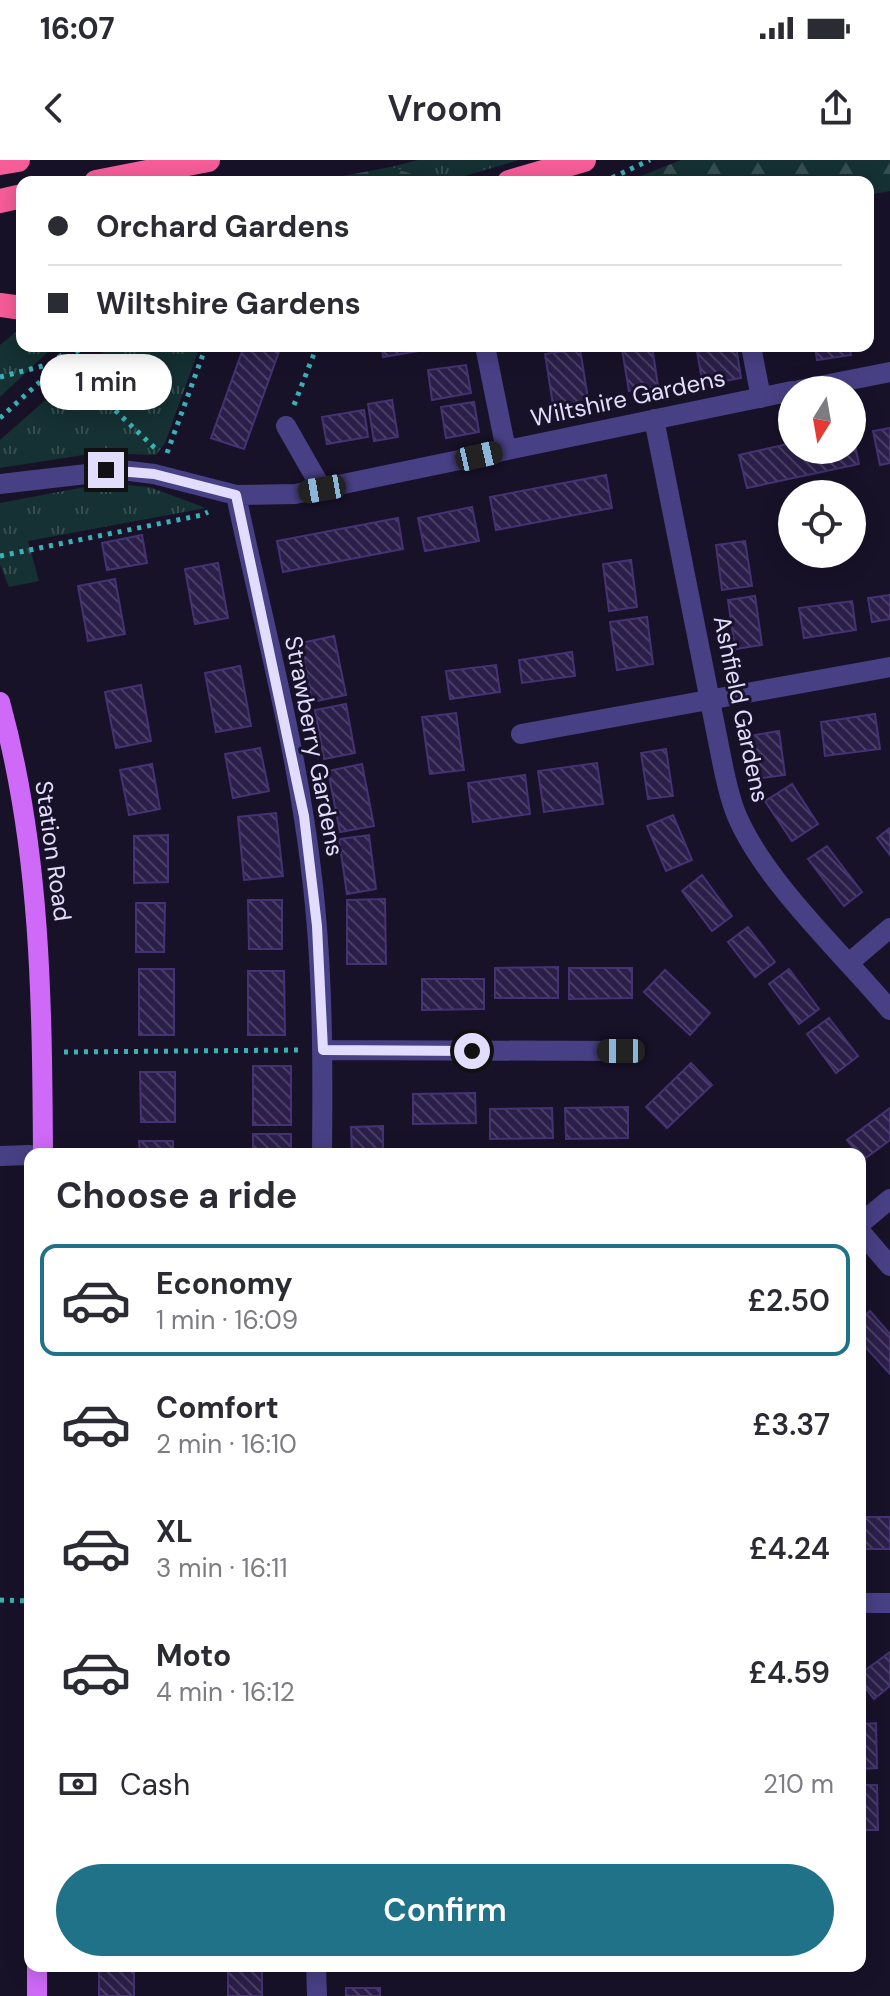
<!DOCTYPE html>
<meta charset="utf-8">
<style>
:root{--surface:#fff;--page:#f2f2f3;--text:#2b2b33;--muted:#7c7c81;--line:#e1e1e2;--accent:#207289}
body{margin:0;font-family:"DM Sans",sans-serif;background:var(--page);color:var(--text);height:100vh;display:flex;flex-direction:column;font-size:30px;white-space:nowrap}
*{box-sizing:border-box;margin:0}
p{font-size:26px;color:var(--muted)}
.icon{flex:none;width:44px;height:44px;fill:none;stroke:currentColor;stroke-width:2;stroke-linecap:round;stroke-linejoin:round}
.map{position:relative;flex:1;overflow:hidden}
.side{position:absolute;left:24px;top:988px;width:842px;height:824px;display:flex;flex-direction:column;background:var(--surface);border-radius:16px;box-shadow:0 4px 20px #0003}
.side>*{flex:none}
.top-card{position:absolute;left:16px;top:16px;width:858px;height:176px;border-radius:16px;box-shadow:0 4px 20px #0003;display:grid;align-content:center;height:176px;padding:0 32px;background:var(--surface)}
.needle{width:52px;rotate:191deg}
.tools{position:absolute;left:778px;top:216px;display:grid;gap:16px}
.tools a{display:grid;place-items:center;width:88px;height:88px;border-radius:50%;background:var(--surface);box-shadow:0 4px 20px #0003;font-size:40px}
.end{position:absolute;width:36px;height:36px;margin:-18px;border:10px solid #e2dcfd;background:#111;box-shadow:0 0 0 4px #111}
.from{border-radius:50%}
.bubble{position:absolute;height:56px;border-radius:28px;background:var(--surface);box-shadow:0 4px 20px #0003;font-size:26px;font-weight:600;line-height:56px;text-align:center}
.car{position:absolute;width:24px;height:48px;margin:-24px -12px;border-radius:10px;box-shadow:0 0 6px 2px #0007;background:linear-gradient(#222 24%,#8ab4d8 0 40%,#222 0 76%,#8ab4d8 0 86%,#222 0)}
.top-card b{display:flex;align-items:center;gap:28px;height:76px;font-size:30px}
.top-card b+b{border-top:2px solid var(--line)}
.top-card i{width:20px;height:20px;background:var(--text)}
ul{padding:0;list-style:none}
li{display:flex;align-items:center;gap:24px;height:112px;margin:0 16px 12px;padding:0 16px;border:4px solid transparent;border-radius:16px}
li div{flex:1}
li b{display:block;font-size:30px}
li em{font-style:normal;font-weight:600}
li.current{border-color:var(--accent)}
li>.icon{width:72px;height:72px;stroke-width:1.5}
h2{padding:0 32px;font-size:36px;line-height:96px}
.pay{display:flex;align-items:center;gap:20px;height:88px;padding:0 32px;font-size:30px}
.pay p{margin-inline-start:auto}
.action{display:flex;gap:16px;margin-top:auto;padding:16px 32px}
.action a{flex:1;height:92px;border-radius:48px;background:var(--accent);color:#fff;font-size:32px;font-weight:600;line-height:92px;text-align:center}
.status{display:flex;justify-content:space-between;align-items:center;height:56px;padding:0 40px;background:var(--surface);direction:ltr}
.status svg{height:22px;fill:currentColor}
header{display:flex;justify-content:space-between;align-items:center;height:104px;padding:0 32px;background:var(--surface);font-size:36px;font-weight:600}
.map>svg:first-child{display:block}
</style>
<div class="status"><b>16:07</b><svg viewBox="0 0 49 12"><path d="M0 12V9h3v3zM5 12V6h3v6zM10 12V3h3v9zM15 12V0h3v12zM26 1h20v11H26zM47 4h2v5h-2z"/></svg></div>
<header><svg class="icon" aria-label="back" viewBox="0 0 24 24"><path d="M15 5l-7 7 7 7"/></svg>Vroom<svg class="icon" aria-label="share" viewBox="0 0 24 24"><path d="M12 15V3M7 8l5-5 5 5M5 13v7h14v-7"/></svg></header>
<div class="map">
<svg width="890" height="1836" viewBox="0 0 890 1836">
<defs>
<pattern id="grass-tufts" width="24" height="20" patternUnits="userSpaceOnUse" patternTransform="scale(2)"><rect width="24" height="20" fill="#153133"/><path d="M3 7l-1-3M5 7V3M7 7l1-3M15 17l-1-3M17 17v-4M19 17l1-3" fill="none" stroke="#374e51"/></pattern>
<pattern id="forest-firs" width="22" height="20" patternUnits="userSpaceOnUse" patternTransform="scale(2)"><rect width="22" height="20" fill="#153133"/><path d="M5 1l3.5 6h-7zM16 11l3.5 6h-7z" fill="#374e51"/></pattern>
<pattern id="building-back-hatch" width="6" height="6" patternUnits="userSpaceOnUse" patternTransform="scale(2)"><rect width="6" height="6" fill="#2b1f49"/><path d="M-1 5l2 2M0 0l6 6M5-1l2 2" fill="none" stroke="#493f64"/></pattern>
</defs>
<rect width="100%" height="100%" fill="#181229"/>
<path fill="url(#grass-tufts)" d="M418 0H519L444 22H436L391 7Z
M22 167V186H54L0 237V185Z
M111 186H200L165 283 156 295 96 293 0 308V280L82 208Z
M106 323 149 327 206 348 28 381 39 421 9 427 0 405V343Z"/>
<path fill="url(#forest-firs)" d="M681 0H890V31L868 35V22H626Z
M391 7 436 22H310Z"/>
<path fill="url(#building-back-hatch)" stroke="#453274" stroke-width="2" d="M244 186H281L244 289 211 278Z
M382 186H424L425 190 383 197Z
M639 186H652L658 226 629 231 622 189Z
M736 186 741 218 703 225 697 192Z
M815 186H849L851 195 817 200Z
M580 189 589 245 554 251 545 194Z
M466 205 471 233 432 240 428 210Z
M392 240 398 277 374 281 368 244Z
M474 242 479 272 446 278 441 247Z
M364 250 368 277 327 284 322 257Z
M890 268V303L880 305 873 271Z
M852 272 859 304 747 328 739 295 792 283V290H852Z
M606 315 612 348 496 370 490 337Z
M472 347 479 381 425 391 418 358Z
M398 358 403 389 283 412 277 381Z
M142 375 147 403 107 410 102 383Z
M745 381 752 426 722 430 716 385Z
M631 400 637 447 609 451 603 404Z
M218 403 228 458 195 464 185 409Z
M115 419 125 474 88 481 78 426Z
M890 435V459L872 462 868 438Z
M755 436 762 485 735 489 728 440Z
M852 441 856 470 804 478 799 448Z
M647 457 653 504 617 510 610 462Z
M334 476 346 535 312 542 301 483Z
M572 492 575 516 522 523 519 500Z
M496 505 500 532 450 539 446 511Z
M240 506 251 566 216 572 205 513Z
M141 525 151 581 116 588 105 532Z
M346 544 355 593 324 599 315 550Z
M456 553 464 610 430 614 422 557Z
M875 554 880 589 825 596 821 562Z
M779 571 785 615 754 619 748 576Z
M260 588 269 631 233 638 225 594Z
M666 589 673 636 648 639 641 593Z
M597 603 603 644 544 652 538 611Z
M152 604 160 649 129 655 120 610Z
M362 604 374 666 340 672 328 611Z
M525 615 530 654 473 662 468 623Z
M792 624 818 664 792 681 765 641Z
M276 653 283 716 244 720 238 657Z
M673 655 692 700 666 711 647 666Z
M890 668V695L877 678Z
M168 675V722L134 723V676Z
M369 675 376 729 347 734 339 679Z
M827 686 862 732 844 746 808 699Z
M702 715 732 756 712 771 682 731Z
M385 739 386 804H347V740Z
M248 740H282V789H249Z
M136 743H165L164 792H136Z
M748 767 775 802 755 817 728 782Z
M558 807V838H495V808Z
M569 808H632V838L569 839Z
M139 809H174V875H139Z
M789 809 819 849 799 864 769 824Z
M665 810 710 853 690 875 644 832Z
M248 811H284L285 875H248Z
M422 819H484V849L422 850Z
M829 858 858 896 836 913 807 874Z
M691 903 712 925 667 968 646 947Z
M253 906H291V965H253Z
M140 912H175V962H141Z
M475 933 476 963 413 964V934Z
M628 947V978L566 979 565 948Z
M552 948 553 978 490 979V949Z
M890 948V980L863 1000 847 980Z
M383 966V994H352L351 967Z
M253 974H291V994H253Z
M139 981H173V994H140Z
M870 1151 890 1174V1214L860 1181V1160Z
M860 1357H890V1389H860Z
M890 1492V1526L874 1539 860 1521V1514Z
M876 1563 877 1608 860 1609V1564Z
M860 1625H877L878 1670H860Z
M99 1806H134V1836H99Z
M228 1806H262V1836H228Z
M346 1828H380V1836H346Z"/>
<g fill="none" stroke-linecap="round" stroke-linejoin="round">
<path stroke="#37b2b6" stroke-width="5" stroke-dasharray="4 6" stroke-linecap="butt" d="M603 22 650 0
M53 186 63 201 158 291
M0 217 62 201
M294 245 317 186
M0 258 63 201 85 186
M167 293 206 186
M0 396 202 355 208 352
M64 892 302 890
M0 1440 30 1441"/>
<path stroke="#484085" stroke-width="20" d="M485 186 506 290
M751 186 761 238
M799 230 890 212
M654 259 721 596C725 617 729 637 737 656 765 722 843 794 890 850
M286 266 322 329
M0 324 121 310 154 314 236 335 295 334 792 231
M236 335C262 459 296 583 311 709 323 804 323 899 322 994
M521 574 890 507
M850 802 890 768
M323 890 621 891
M0 996 30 995
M860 1064 890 1039
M860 1071 890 1106
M860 1443H890
M316 1806 317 1836"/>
<path stroke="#cf69f7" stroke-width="20" d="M0 542C41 690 42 841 43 994
M37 1836V1806"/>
<path stroke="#f75d99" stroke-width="24" d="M0 3 18 0
M96 22 208 0
M509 22 584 0
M0 41 22 36
M0 145 22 148"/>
</g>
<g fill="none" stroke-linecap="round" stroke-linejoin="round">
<path stroke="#e2dcfd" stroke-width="10" d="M106 310 154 314 236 335 304 656 317 766 323 890 472 891"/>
</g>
<g text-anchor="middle" stroke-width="6" stroke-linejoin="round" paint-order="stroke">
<g font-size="24" fill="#e2dcfd" stroke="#181229">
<text transform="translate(628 238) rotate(-12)" y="8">Wiltshire Gardens</text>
<text transform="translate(741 549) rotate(78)" y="8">Ashfield Gardens</text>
<text transform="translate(314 586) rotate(79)" y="8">Strawberry Gardens</text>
<text transform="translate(53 691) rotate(82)" y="8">Station Road</text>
</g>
</g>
</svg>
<div class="tools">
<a><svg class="needle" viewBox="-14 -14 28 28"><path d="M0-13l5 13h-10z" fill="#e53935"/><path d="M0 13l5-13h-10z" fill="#7c7c81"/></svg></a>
<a><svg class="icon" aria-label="locate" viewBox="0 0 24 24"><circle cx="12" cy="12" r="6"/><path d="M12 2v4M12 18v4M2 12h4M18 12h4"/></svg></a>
</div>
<i class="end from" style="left:472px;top:891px"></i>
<i class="end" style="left:106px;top:310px"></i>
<div class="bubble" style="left:40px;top:194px;width:132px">1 min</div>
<i class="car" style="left:479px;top:296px;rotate:77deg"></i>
<i class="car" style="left:322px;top:329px;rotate:260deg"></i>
<i class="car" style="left:621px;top:891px;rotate:270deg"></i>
<div class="top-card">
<b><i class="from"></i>Orchard Gardens</b>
<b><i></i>Wiltshire Gardens</b>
</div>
<section class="side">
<h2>Choose a ride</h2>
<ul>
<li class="current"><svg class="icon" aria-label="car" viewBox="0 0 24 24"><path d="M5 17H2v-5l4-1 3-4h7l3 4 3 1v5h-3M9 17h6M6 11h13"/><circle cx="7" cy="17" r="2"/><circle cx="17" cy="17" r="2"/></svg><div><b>Economy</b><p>1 min · 16:09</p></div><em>£2.50</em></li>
<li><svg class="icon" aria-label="car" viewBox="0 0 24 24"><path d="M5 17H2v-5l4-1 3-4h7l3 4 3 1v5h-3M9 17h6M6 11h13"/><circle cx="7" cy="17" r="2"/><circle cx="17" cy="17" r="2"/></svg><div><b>Comfort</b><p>2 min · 16:10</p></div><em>£3.37</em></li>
<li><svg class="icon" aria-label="car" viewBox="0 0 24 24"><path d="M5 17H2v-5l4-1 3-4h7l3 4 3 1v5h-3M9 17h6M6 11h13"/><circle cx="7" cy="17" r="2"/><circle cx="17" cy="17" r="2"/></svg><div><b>XL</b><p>3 min · 16:11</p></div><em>£4.24</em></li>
<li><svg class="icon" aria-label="car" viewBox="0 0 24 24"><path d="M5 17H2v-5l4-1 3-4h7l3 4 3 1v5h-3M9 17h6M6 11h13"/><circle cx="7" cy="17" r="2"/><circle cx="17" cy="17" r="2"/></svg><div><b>Moto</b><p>4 min · 16:12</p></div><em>£4.59</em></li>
</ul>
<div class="pay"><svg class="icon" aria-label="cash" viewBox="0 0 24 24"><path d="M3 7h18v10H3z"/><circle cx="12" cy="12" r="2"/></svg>Cash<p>210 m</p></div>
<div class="action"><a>Confirm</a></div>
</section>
</div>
